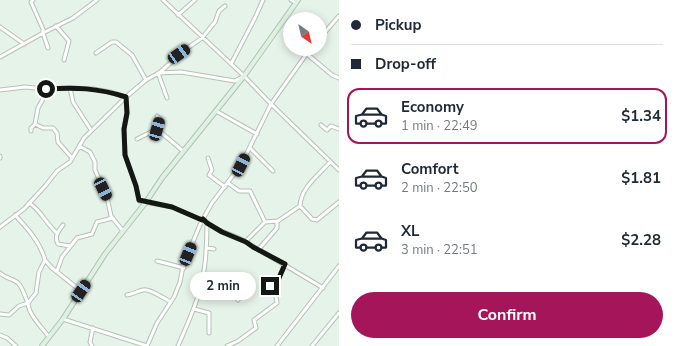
<!DOCTYPE html>
<meta charset="utf-8">
<style>
:root{--surface:#fff;--page:#f2f2f3;--text:#1f2937;--muted:#747a83;--line:#e0e1e3;--accent:#a41559}
body{margin:0;font-family:"Nunito Sans",sans-serif;background:var(--page);color:var(--text);height:100vh;display:flex;flex-direction:column;font-size:15px;white-space:nowrap}
*{box-sizing:border-box;margin:0}
p{font-size:13px;color:var(--muted)}
.icon{flex:none;width:22px;height:22px;fill:none;stroke:currentColor;stroke-width:2;stroke-linecap:round;stroke-linejoin:round}
.map{position:relative;flex:1;overflow:hidden}
.drawer{display:flex;flex-direction:column;background:var(--surface);width:336px}
.drawer>*{flex:none}
.banner{display:grid;align-content:center;height:88px;padding:0 12px;background:var(--surface)}
.needle{width:26px;rotate:146deg}
.fabs{position:absolute;left:283px;top:12px;display:grid;gap:8px}
.fabs a{display:grid;place-items:center;width:44px;height:44px;border-radius:50%;background:var(--surface);box-shadow:0 2px 10px #0003;font-size:20px}
.end{position:absolute;width:18px;height:18px;margin:-9px;border:5px solid #141814;background:#fff;box-shadow:0 0 0 2px #fff}
.from{border-radius:50%}
.bubble{position:absolute;height:28px;border-radius:14px;background:var(--surface);box-shadow:0 2px 10px #0003;font-size:13px;font-weight:700;line-height:28px;text-align:center}
.car{position:absolute;width:12px;height:24px;margin:-12px -6px;border-radius:5px;box-shadow:0 0 3px 1px #0007;background:linear-gradient(#222 24%,#8ab4d8 0 40%,#222 0 76%,#8ab4d8 0 86%,#222 0)}
.banner b{display:flex;align-items:center;gap:14px;height:38px;font-size:15px}
.banner b+b{border-top:1px solid var(--line)}
.banner i{width:10px;height:10px;background:var(--text)}
ul{padding:0;list-style:none}
li{display:flex;align-items:center;gap:12px;height:56px;margin:0 8px 6px;padding:0 4px;border:2px solid transparent;border-radius:12px}
li div{flex:1}
li b{display:block;font-size:15px}
li em{font-style:normal;font-weight:700}
li.current{border-color:var(--accent)}
li>.icon{width:36px;height:36px;stroke-width:1.5}
.action{display:flex;gap:8px;margin-top:auto;padding:8px 12px}
.action a{flex:1;height:46px;border-radius:24px;background:var(--accent);color:#fff;font-size:16px;font-weight:700;line-height:46px;text-align:center}
main{display:flex;flex:1;min-height:0}
.map>svg:first-child{display:block}
</style>
<main>
<div class="map">
<svg width="339" height="346" viewBox="0 0 339 346">
<rect width="100%" height="100%" fill="#e6f3e8"/>
<g fill="none" stroke-linecap="round" stroke-linejoin="round">
<defs>
<path id="street" d="M33 0 31 2 43 29V33L48 48
M163 0 244 76 271 104 339 170
M291 0 296 3
M178 15 195 0
M56 26 69 41 64 60
M0 27 24 44
M320 38 339 16
M96 53 112 42H116L132 55 146 80
M307 54 332 75 339 78
M0 57 45 32 73 18 97 0
M231 64 255 18 263 0
M158 73 167 98
M159 73 175 59 179 54 202 38 215 22 219 11 225 6
M70 88 73 102 91 130
M46 89 43 99 38 108 35 124 43 128H53L57 133 58 142 72 158
M0 90 25 87 46 89 73 88 93 89 110 92 126 97
M126 97 127 113 124 129 125 155 136 186 139 201 172 207 202 220 203 219 212 203 241 165 271 104 310 49
M216 111 257 134
M321 125 327 130 331 126 339 129
M157 129 160 119 157 116
M31 131V128L35 124
M137 139 157 129 183 151
M79 148 81 147 90 152 95 162V170L107 197 111 216 123 231
M250 148 273 171
M0 156V158
M208 158 212 170 209 175 225 187
M228 183 239 191H250L265 222 246 241
M29 203C41 210 46 224 57 233
M300 206C301 187 319 175 330 162
M203 219C215 232 232 233 246 242 272 258 297 272 323 288
M265 222 278 221 300 206 312 219 317 220 339 202
M63 225C58 232 54 236 58 244L70 246
M0 227 24 209 46 185 57 171 70 162 84 138 126 97 146 80 159 73 181 72 235 81 242 77
M207 248 214 249
M258 250 277 228V221
M45 260 52 268 81 291
M157 261 184 268
M57 271 62 257 77 238 92 234 97 222 113 218
M0 273C7 280 14 278 19 284 25 292 27 302 30 311 34 320 43 329 49 337
M202 279 227 287 238 300
M127 295C133 294 138 291 143 290 149 288 165 299 171 302
M194 309 209 313V333
M0 314 9 315 19 306 28 303 36 293 39 272 45 260C40 242 28 229 15 215
M63 319 147 346
M0 335 7 338 16 346
M92 346 90 342 93 328
M147 346 157 323 174 297 180 282 183 266 202 220
M178 346C187 325 197 304 202 282 206 263 207 243 207 223
M227 346 238 341 256 328 254 320 277 303 276 296 270 286 279 277 285 265
M277 346 339 266
M312 346 339 313"/>
<path id="secondary" d="M42 346 63 319 105 254 146 202 162 178 244 76 298 0"/>
</defs>
<use href="#street" stroke="#b5c1b7" stroke-width="5"/>
<use href="#secondary" stroke="#b5c1b7" stroke-width="6"/>
<use href="#street" stroke="#fff" stroke-width="3"/>
<use href="#secondary" stroke="#ddf2e1" stroke-width="4"/>
</g>
<g fill="none" stroke-linecap="round" stroke-linejoin="round">
<path stroke="#141814" stroke-width="5" d="M46 89C75 87 98 88 126 97L127 113 124 129 125 155 136 186 139 200 172 207 202 220 203 219 207 223 222 232 246 242 253 247 285 264 279 278 270 286"/>
</g>
</svg>
<div class="fabs">
<a><svg class="needle" viewBox="-14 -14 28 28"><path d="M0-13l5 13h-10z" fill="#e53935"/><path d="M0 13l5-13h-10z" fill="#747a83"/></svg></a>
</div>
<i class="end from" style="left:46px;top:89px"></i>
<i class="end" style="left:270px;top:286px"></i>
<div class="bubble" style="left:190px;top:272px;width:66px">2 min</div>
<i class="car" style="left:179px;top:54px;rotate:55deg"></i>
<i class="car" style="left:157px;top:129px;rotate:16deg"></i>
<i class="car" style="left:241px;top:165px;rotate:27deg"></i>
<i class="car" style="left:103px;top:189px;rotate:154deg"></i>
<i class="car" style="left:188px;top:254px;rotate:22deg"></i>
<i class="car" style="left:81px;top:291px;rotate:34deg"></i>
</div>
<section class="drawer">
<div class="banner">
<b><i class="from"></i>Pickup</b>
<b><i></i>Drop-off</b>
</div>
<ul>
<li class="current"><svg class="icon" aria-label="car" viewBox="0 0 24 24"><path d="M5 17H2v-5l4-1 3-4h7l3 4 3 1v5h-3M9 17h6M6 11h13"/><circle cx="7" cy="17" r="2"/><circle cx="17" cy="17" r="2"/></svg><div><b>Economy</b><p>1 min · 22:49</p></div><em>$1.34</em></li>
<li><svg class="icon" aria-label="car" viewBox="0 0 24 24"><path d="M5 17H2v-5l4-1 3-4h7l3 4 3 1v5h-3M9 17h6M6 11h13"/><circle cx="7" cy="17" r="2"/><circle cx="17" cy="17" r="2"/></svg><div><b>Comfort</b><p>2 min · 22:50</p></div><em>$1.81</em></li>
<li><svg class="icon" aria-label="car" viewBox="0 0 24 24"><path d="M5 17H2v-5l4-1 3-4h7l3 4 3 1v5h-3M9 17h6M6 11h13"/><circle cx="7" cy="17" r="2"/><circle cx="17" cy="17" r="2"/></svg><div><b>XL</b><p>3 min · 22:51</p></div><em>$2.28</em></li>
</ul>
<div class="action"><a>Confirm</a></div>
</section>
</main>
